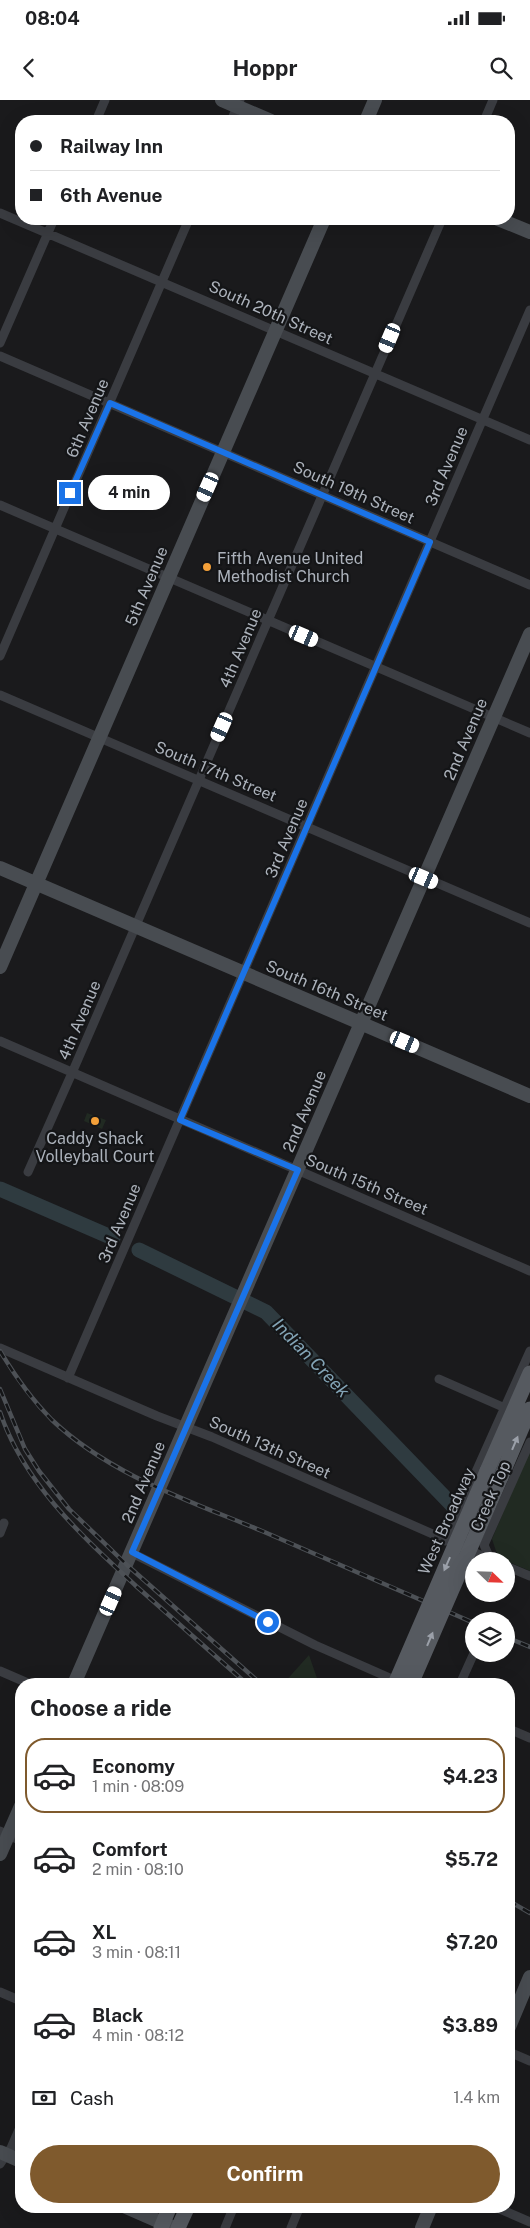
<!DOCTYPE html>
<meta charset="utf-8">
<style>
:root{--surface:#fff;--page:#f2f2f2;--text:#202124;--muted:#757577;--line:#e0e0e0;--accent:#7f5a2d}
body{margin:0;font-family:"Public Sans",sans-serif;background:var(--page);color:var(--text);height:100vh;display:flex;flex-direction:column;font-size:19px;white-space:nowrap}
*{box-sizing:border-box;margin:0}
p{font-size:16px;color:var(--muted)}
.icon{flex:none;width:28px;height:28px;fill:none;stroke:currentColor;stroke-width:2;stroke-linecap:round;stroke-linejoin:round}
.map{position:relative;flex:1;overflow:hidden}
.side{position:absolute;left:15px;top:1578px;width:500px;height:535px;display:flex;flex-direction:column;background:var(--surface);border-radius:20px;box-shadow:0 5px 20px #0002}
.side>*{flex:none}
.banner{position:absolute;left:15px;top:15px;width:500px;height:110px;border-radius:20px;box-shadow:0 5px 20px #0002;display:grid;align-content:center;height:110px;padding:0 15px;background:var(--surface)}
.needle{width:32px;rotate:113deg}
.buttons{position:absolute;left:465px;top:1452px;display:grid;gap:10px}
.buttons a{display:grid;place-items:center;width:50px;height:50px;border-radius:50%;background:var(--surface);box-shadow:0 5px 20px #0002;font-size:25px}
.end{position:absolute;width:22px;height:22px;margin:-11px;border:6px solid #1a73e8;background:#fff;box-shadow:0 0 0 2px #fff}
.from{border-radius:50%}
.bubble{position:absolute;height:35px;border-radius:18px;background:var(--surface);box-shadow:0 5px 20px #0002;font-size:16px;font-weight:700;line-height:35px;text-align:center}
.car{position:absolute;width:15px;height:30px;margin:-15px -8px;border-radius:6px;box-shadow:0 0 4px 1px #0007;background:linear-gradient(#fff 24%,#345 0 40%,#fff 0 76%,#345 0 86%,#fff 0)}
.banner b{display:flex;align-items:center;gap:18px;height:48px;font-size:19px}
.banner b+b{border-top:1px solid var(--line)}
.banner i{width:12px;height:12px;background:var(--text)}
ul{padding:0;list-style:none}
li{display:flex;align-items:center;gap:15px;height:75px;margin:0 10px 8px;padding:0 5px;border:2px solid transparent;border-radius:20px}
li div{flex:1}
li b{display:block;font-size:19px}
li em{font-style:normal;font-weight:700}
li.on{border-color:var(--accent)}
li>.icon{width:45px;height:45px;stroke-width:1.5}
h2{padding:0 15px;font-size:22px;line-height:60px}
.pay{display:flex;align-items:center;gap:12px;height:55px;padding:0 15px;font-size:19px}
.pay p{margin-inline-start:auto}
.button{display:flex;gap:10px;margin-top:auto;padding:10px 15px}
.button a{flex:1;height:58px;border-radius:30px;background:var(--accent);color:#fff;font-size:20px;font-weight:700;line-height:58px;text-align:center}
.status{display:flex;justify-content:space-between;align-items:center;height:35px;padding:0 25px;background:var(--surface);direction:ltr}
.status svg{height:14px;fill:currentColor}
header{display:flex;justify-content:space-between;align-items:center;height:65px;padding:0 15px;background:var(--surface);font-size:22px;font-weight:700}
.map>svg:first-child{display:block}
</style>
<div class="status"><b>08:04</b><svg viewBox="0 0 49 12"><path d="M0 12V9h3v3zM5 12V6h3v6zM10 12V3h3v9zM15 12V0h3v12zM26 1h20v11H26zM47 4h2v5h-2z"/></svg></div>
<header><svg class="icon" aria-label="back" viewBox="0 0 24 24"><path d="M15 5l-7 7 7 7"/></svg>Hoppr<svg class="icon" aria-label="search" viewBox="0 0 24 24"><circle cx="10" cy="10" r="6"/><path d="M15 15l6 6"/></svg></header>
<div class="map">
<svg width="530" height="2128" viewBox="0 0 530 2128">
<rect width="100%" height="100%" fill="#1a1a1c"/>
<path fill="#212a22" d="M87 1013 106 1020 102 1029 84 1021Z
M530 1349V1471L498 1457 492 1439Z
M309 1555 319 1584H283Z"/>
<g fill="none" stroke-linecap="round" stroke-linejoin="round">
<path stroke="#2f3b40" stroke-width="15" d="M0 1089 113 1138
M139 1150 266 1212 453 1406
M487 1521H488"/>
<path stroke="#3a3c41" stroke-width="9" d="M96 21 105 0
M231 21 240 0
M484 21 493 0
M0 113 530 340
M0 243 54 119
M0 256 530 485
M0 405 530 633
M0 556 189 119
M0 595 530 823
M0 941 530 1171
M28 1072 72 973 442 119
M0 1248 157 1316 212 1337 494 1461
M68 1278 530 210
M439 1279 505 1308
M0 1433 4 1423
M445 1441 530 1251
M132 1453 315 1545 399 1582
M491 1461 484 1445 530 1342
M506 1466 530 1476
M0 1571 30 1584
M460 1584 474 1553
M509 1629 530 1638
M0 1731 21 1741
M0 1892 21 1901
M509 1952 530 1961
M0 2064 11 2048 21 2025
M493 2106 530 2122
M225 2128 234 2106
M291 2128 300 2106"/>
<path stroke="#484c51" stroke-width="14" d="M222 0 271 21
M366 21 375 0
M498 119 530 132
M0 768 530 996
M0 867 324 119
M74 1584 530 534
M0 1754 21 1706
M509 1927 530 1877
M0 2052 21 2061
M124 2106 174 2128
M422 2128 431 2106"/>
<path stroke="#565a60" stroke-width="15" d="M487 1371 530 1273
M501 1377 530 1309
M161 2128 170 2106
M178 2128 188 2106"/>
<defs>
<path id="rail" d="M0 1251C15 1276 31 1299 52 1320 110 1375 190 1401 262 1431 333 1462 404 1492 474 1523
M0 1289 25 1349 39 1371 69 1409 127 1465 261 1584
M0 1312C24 1384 82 1436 136 1486 173 1519 210 1551 247 1584
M506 1537 530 1547
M509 1801 530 1813"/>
</defs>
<use href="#rail" stroke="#4d5156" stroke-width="4.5"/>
<use href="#rail" stroke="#141517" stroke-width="2.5" stroke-dasharray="8" stroke-linecap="butt"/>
<path stroke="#565a60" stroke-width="15" d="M395 1584 487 1371
M411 1584 501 1377"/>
</g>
<defs><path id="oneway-solid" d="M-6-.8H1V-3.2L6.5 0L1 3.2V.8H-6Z" transform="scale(1.25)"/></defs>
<g fill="#9ba0a9">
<use href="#oneway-solid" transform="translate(515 1343) rotate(-67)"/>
<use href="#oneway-solid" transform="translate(447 1464) rotate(114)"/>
<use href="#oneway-solid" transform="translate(430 1539) rotate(-67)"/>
</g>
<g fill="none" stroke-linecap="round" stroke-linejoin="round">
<path stroke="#1a73e8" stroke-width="6" d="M70 393 110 303 430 442 180 1020 298 1070 132 1452 268 1522"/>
</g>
<g fill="#f4a039" stroke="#141517" stroke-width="2">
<circle cx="207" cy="467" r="5"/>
<circle cx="95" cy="1021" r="5"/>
</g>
<g text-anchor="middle" stroke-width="4.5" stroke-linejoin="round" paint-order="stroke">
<g font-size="16" fill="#acb2bb" stroke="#141517">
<text transform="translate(271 212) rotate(24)" y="6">South 20th Street</text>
<text transform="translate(87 318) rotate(-67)" y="6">6th Avenue</text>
<text transform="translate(446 366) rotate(-67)" y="6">3rd Avenue</text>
<text transform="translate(354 392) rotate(24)" y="6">South 19th Street</text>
<text transform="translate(146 486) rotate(-67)" y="6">5th Avenue</text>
<text transform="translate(240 548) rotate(-67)" y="6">4th Avenue</text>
<text transform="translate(465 639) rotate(-67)" y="6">2nd Avenue</text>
<text transform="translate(216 671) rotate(23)" y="6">South 17th Street</text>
<text transform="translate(286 738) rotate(-67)" y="6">3rd Avenue</text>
<text transform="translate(327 890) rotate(23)" y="6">South 16th Street</text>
<text transform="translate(79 920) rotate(-67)" y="6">4th Avenue</text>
<text transform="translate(304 1011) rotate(-67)" y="6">2nd Avenue</text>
<text transform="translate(367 1084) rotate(23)" y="6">South 15th Street</text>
<text transform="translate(119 1123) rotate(-67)" y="6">3rd Avenue</text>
<text transform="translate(270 1347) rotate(24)" y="6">South 13th Street</text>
<text transform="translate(143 1382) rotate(-67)" y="6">2nd Avenue</text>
<text transform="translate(490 1396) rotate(-66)" y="6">Creek Top</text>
<text transform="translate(446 1421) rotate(-66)" y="6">West Broadway</text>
</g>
<g font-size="16" fill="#acb2bb" stroke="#141517" text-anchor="start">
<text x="217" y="464">Fifth Avenue United<tspan x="217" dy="18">Methodist Church</tspan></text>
<text x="95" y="1044" text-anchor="middle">Caddy Shack<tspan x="95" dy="18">Volleyball Court</tspan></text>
</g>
<g font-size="18" font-style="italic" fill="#83a4b6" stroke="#141517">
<text transform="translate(311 1258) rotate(46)" y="6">Indian Creek</text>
</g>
</g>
</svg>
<div class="buttons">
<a><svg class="needle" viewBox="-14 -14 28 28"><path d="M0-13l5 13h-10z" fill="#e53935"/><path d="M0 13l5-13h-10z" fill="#757577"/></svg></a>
<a><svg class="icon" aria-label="layers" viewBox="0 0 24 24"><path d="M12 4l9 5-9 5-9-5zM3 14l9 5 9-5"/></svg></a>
</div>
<i class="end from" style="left:268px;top:1522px"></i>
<i class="end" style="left:70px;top:393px"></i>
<div class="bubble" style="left:88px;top:375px;width:82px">4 min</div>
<i class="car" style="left:390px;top:238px;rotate:203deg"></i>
<i class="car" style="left:208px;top:387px;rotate:204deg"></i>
<i class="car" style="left:304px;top:536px;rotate:113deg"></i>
<i class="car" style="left:222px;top:627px;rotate:204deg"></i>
<i class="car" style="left:424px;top:778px;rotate:113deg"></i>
<i class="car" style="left:405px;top:942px;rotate:113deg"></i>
<i class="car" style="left:111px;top:1501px;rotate:24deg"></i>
<div class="banner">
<b><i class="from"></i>Railway Inn</b>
<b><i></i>6th Avenue</b>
</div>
<section class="side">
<h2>Choose a ride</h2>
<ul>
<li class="on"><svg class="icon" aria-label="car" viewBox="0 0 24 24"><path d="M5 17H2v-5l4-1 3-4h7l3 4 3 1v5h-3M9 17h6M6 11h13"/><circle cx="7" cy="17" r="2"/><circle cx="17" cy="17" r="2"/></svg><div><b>Economy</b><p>1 min · 08:09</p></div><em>$4.23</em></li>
<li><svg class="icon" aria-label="car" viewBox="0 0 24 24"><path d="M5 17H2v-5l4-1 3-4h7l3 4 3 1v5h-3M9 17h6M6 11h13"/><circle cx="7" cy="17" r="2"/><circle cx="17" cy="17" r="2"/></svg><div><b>Comfort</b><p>2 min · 08:10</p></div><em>$5.72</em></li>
<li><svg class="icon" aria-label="car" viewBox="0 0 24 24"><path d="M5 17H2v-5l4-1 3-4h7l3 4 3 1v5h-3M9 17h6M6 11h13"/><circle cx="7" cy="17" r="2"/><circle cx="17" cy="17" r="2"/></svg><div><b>XL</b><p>3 min · 08:11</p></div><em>$7.20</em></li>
<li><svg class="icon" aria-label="car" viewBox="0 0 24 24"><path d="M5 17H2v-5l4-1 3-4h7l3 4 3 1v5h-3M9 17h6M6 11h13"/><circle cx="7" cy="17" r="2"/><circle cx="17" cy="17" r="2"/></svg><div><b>Black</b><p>4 min · 08:12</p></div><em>$3.89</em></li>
</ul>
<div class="pay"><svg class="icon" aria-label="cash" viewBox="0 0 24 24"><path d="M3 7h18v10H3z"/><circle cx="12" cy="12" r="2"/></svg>Cash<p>1.4 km</p></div>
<div class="button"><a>Confirm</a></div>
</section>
</div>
